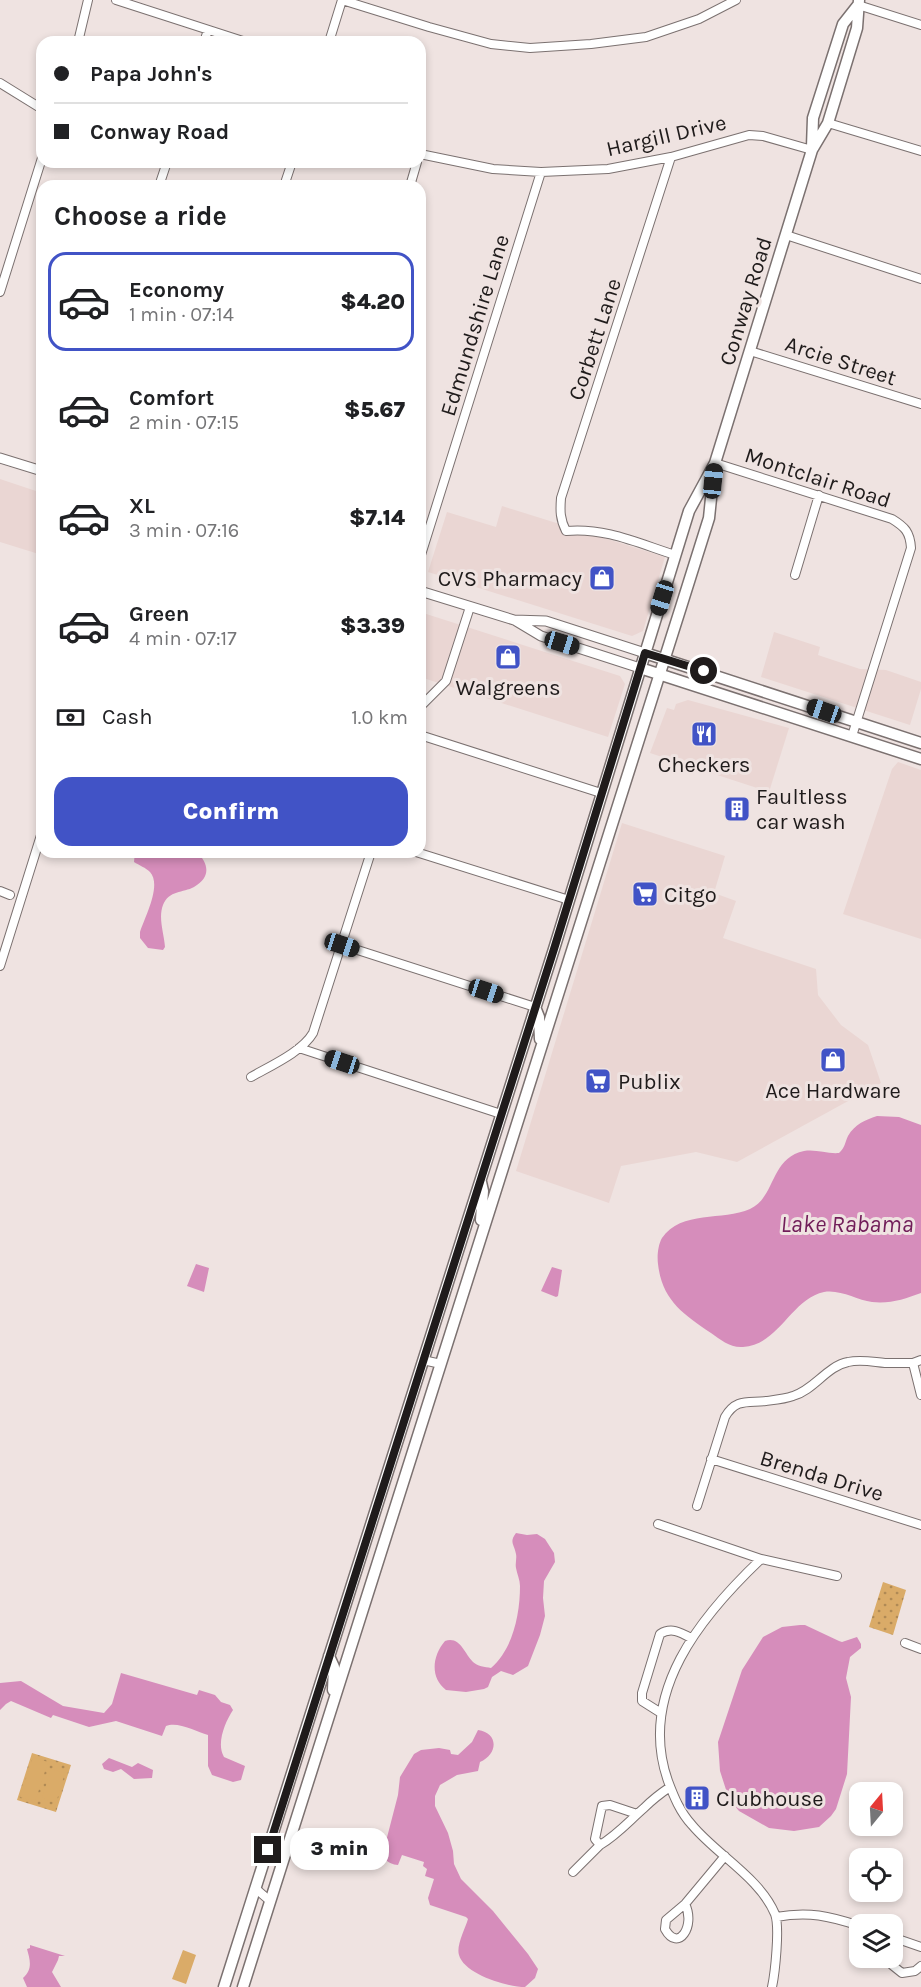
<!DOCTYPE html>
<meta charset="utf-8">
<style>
:root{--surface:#fff;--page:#f6f6f6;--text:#202124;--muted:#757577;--line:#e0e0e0;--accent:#4153c6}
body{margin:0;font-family:Karla,sans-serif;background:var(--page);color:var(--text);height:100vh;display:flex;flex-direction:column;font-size:22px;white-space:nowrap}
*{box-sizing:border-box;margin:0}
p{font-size:20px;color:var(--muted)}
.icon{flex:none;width:33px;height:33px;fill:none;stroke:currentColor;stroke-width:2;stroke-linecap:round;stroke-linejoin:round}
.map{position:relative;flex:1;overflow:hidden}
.sheet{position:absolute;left:36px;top:180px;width:390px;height:678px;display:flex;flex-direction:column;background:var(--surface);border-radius:18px;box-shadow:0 3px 9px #0003}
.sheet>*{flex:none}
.guide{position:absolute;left:36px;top:36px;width:390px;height:132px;border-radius:18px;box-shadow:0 3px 9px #0003;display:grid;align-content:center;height:132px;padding:0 18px;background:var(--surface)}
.needle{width:39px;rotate:18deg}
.controls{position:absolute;left:849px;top:1782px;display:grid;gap:12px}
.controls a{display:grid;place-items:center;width:54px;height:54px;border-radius:12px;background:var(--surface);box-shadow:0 3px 9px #0003;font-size:30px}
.end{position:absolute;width:27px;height:27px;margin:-14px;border:8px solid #1f1b1b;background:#fff;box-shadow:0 0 0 3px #fff}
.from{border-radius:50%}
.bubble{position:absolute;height:42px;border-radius:18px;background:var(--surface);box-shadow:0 3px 9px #0003;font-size:20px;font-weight:800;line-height:42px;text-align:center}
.car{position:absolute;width:18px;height:36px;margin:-18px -9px;border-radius:8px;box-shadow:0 0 4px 2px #0007;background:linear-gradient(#222 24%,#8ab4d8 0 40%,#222 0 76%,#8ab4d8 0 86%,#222 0)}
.guide b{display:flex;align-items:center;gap:21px;height:57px;font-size:22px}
.guide b+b{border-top:2px solid var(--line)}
.guide i{width:15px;height:15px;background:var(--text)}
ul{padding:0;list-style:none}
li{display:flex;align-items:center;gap:18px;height:99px;margin:0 12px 9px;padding:0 6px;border:3px solid transparent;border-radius:18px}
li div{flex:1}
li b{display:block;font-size:22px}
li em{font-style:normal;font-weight:800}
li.selected{border-color:var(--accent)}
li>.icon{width:54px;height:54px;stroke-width:1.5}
h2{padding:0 18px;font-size:27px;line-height:72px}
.pay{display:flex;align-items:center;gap:15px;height:66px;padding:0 18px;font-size:22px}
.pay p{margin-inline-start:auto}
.cta{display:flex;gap:12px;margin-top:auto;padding:12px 18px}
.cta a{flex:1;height:69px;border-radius:18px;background:var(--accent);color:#fff;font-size:24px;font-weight:800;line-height:69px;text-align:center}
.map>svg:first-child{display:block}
</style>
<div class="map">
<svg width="921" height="1987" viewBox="0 0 921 1987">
<defs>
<pattern id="park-dots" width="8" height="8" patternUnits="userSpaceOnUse" patternTransform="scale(1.5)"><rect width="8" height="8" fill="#daab68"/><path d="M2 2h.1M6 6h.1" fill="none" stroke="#b08a55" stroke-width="1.8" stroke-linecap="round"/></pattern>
</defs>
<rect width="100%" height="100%" fill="#efe3e1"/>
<path fill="#ead6d3" d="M0 479 42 493V555L0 542Z
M502 506 665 557 643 631 632 636 428 572 447 512 496 527Z
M420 612 620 676 625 684 608 737 420 677Z
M774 632 820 647 818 655 860 669 886 670 921 682V689L910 725 761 677Z
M688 700 789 728 769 792 650 753 667 708 674 710 676 704Z
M898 762 921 770V939L843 914 892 769Z
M622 823 725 856 714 893 736 901 723 938 816 969 818 995 841 1025 868 1045 881 1083 737 1162 696 1152 621 1166 609 1203 516 1171Z"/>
<path fill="url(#park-dots)" d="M883 1582 906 1590 893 1635 869 1627Z
M32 1753 71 1765 56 1812 17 1800Z"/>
<path fill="#daab68" d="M33 1757 48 1762 35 1802 20 1797Z
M51 1769 65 1773 56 1803 42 1798Z
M183 1950 196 1955 186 1984 172 1979Z"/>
<path fill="#d68dbb" d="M135 852H197C209 864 211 877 194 887 183 893 169 890 163 905 158 918 164 933 165 947L163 950 148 948 140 938V932C145 917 162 885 150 872 146 868 139 865 134 862Z
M877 1116 899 1117 921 1125V1293C905 1299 890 1304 872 1302 857 1300 840 1289 824 1292 791 1299 779 1345 743 1347 730 1348 721 1340 711 1333 683 1314 662 1300 658 1264 657 1256 658 1245 662 1238 681 1210 723 1221 750 1209 776 1197 770 1158 804 1151 816 1149 827 1154 839 1153 845 1148 845 1142 848 1136 855 1124 865 1120 877 1116Z
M196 1264 209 1268 204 1292 187 1286Z
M552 1267 562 1270 558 1296 556 1297 541 1291Z
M516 1533 527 1535 537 1534 545 1539 554 1553 555 1562 544 1581 543 1598 545 1616 540 1635 528 1666 513 1675 501 1671 492 1677 488 1687 484 1689 466 1692 446 1690C430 1678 432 1656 445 1641 460 1636 464 1653 473 1662 477 1666 485 1667 491 1668 513 1649 520 1614 520 1586 520 1580 517 1574 516 1568 515 1563 517 1559 516 1554 514 1544 509 1542 516 1533Z
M800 1625H805L839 1641 842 1642 857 1637 861 1644V1648L850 1657 846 1678 851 1697 847 1774 836 1809 831 1816 819 1827 794 1831 769 1828 739 1811 729 1799 720 1771 718 1742 742 1670 763 1637 782 1627Z
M121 1673 197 1695 199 1690 215 1695 221 1702 230 1705 233 1710C225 1722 216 1744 224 1757L245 1766 241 1780 233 1782 212 1775 208 1766V1735C196 1731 177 1721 166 1726L162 1736 116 1721 89 1727 53 1715 51 1718 11 1701 6 1704 0 1710V1683L21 1681 63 1706 104 1713 112 1704Z
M478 1730C499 1733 498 1754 480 1762L478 1771 457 1775 440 1785 435 1796V1806L448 1833 453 1851 454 1864 461 1879 493 1911 528 1954 538 1969 535 1978 525 1987C507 1987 464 1974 459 1955 456 1946 465 1929 468 1919L466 1917 430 1905 428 1898 434 1879 425 1876 427 1869 423 1866 424 1862 402 1855 398 1865C393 1865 387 1862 384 1858V1849L398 1795 400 1777 414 1754 421 1750 439 1748 450 1750 451 1754 458 1755 472 1742Z
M109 1758 132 1767 138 1763 153 1770 152 1778 134 1779 121 1769 113 1772 104 1769 102 1764Z
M30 1945 65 1956H59L58 1960 52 1972 61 1987H27L23 1978C33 1969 30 1960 27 1949L30 1948Z"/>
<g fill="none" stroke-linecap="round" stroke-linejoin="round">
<defs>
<path id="minor" d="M116 0 246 42
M342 0 429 27 491 44 530 48 591 44 646 37 699 19 736 0
M858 5 921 25
M78 42 88 0
M204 42 208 30
M329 42 342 0
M0 83 42 109
M828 123 921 151
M420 154 493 169 541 172 608 169 671 157 749 135 763 136 812 150
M671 157 561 498C560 511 560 519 566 531 604 527 640 544 675 555
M159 186 167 162
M284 186 292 162
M410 186 417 162
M786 235 921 279
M0 292 42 158
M750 351 921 404
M715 463 892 519C905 527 910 532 911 548L852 736
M420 558 541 172
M795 575 819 495
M420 707 446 681 470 607
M420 735 601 793
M416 852 569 900
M0 891 10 895
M342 945 535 1007
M0 966 42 832
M299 1048 501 1114
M251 1077C270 1066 302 1052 313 1033L371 852
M423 1360 441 1364
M913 1363 921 1395
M711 1459 921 1525
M697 1506 725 1417C736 1398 748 1403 766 1401 774 1400 785 1399 793 1396 814 1390 827 1366 848 1362 861 1359 873 1362 885 1363 895 1363 904 1363 913 1363L921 1360
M658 1524 761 1559
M905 1643 921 1649
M661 1713 642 1701V1693L660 1634C671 1627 680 1632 691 1638
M637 1814 610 1805 602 1806 595 1839 600 1845C617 1835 629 1821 644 1808 652 1800 661 1793 670 1787
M573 1872 600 1845
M255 1888 270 1901
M685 1904C696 1926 678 1953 665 1929L666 1920 685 1904 725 1856
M776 1917C809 1911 829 1916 860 1926
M892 1937 921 1947
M888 1958 892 1965 902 1973 915 1971 921 1966
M772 1987C775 1973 780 1927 775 1914 760 1878 717 1855 692 1825 680 1812 674 1797 668 1781 637 1693 701 1616 761 1559L837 1576"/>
<path id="tertiary" d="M0 458 42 471
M420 591 514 620 546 621 645 653
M516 621 541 636 640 668"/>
<path id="secondary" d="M812 147 813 118 843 24 858 5
M645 653 921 743
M640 668 921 759
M535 1007 539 1017 540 1039
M481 1182 483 1191 481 1220
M329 1656 334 1667 333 1690
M224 1987 554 949 689 511 715 463 812 150 828 123 857 28 859 0
M243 1987 681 607 709 518 714 469"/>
</defs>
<use href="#minor" stroke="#7b7170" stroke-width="10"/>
<use href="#tertiary" stroke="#7b7170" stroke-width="11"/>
<use href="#secondary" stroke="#7b7170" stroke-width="13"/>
<use href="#minor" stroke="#fff" stroke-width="8"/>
<use href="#tertiary" stroke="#fff" stroke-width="9"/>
<use href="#secondary" stroke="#fff" stroke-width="10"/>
</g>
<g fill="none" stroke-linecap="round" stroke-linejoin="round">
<path stroke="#1f1b1b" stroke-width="8" d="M268 1850 554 949 645 653 704 671"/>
</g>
<defs>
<symbol id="shop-square" viewBox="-11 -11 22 22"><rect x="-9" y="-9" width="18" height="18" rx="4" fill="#4153c6" stroke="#efe3e1"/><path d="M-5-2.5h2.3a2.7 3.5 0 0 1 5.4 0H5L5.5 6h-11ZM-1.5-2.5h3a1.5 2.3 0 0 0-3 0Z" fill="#fff"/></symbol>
<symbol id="restaurant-square" viewBox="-11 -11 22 22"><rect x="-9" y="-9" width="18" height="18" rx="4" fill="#4153c6" stroke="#efe3e1"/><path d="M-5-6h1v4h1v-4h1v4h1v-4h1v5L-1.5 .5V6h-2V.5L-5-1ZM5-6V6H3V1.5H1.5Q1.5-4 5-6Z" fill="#fff"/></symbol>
<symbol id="building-square" viewBox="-11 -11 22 22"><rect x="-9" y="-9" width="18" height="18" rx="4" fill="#4153c6" stroke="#efe3e1"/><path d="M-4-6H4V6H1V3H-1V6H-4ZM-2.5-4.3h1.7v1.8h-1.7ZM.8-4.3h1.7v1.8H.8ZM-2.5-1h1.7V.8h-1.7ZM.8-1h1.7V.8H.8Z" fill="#fff"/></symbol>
<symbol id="supermarket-square" viewBox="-11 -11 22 22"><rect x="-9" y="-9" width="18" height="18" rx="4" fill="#4153c6" stroke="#efe3e1"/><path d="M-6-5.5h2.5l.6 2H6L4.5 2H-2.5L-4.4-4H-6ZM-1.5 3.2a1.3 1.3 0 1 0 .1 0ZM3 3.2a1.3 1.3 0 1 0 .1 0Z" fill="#fff"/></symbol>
</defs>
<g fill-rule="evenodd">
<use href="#shop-square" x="587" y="563" width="30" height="30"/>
<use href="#shop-square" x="493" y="642" width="30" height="30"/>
<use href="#restaurant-square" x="689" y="719" width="30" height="30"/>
<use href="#building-square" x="722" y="794" width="30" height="30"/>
<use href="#supermarket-square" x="630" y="879" width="30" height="30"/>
<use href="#shop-square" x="818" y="1045" width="30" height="30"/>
<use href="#supermarket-square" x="583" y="1066" width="30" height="30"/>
<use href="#building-square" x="682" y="1783" width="30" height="30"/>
</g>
<g text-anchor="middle" stroke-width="6" stroke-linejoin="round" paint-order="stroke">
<g font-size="22" fill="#1f1b1b" stroke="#efe3e1">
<text transform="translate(666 135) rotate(-13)" y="8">Hargill Drive</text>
<text transform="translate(745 301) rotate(-73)" y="8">Conway Road</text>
<text transform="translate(474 325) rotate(-73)" y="8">Edmundshire Lane</text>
<text transform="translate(594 339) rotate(-72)" y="8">Corbett Lane</text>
<text transform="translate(841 360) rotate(18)" y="8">Arcie Street</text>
<text transform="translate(818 477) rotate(18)" y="8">Montclair Road</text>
<text transform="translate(822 1475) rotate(17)" y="8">Brenda Drive</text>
</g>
<g font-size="22" fill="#1f1b1b" stroke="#efe3e1" text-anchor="start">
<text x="582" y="586" text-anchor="end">CVS Pharmacy</text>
<text x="508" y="695" text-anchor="middle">Walgreens</text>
<text x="704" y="772" text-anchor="middle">Checkers</text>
<text x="756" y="804">Faultless<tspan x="756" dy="25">car wash</tspan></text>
<text x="664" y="902">Citgo</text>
<text x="618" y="1089">Publix</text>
<text x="833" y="1098" text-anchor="middle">Ace Hardware</text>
<text x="716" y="1806">Clubhouse</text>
</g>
<g font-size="24" font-style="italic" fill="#711d59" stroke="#efe3e1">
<text x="847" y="1232">Lake Rabama</text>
</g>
</g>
</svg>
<div class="controls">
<a><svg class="needle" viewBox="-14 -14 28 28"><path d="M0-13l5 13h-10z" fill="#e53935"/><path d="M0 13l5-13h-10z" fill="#757577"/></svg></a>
<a><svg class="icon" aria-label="locate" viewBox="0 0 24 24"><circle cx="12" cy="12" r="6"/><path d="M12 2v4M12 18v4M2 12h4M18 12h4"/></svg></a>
<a><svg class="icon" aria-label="layers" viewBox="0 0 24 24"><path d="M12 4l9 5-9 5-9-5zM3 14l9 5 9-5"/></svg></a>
</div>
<i class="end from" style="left:704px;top:671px"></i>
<i class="end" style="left:268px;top:1850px"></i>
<div class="bubble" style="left:290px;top:1828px;width:99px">3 min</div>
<i class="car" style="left:713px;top:481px;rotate:6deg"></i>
<i class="car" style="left:662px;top:598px;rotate:197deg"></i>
<i class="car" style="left:562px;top:643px;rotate:107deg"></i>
<i class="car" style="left:824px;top:711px;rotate:289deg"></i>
<i class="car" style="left:342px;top:945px;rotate:108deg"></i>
<i class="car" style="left:486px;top:991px;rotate:108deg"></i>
<i class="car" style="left:342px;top:1062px;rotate:288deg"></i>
<div class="guide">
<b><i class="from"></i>Papa John's</b>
<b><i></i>Conway Road</b>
</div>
<section class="sheet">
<h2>Choose a ride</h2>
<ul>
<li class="selected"><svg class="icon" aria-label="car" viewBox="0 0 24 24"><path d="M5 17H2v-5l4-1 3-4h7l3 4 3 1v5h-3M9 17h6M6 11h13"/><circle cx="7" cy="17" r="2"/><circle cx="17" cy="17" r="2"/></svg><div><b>Economy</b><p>1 min · 07:14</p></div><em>$4.20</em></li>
<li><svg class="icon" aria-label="car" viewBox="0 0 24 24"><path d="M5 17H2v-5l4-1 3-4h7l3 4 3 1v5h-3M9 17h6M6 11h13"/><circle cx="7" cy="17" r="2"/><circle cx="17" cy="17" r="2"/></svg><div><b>Comfort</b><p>2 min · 07:15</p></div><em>$5.67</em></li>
<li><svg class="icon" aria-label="car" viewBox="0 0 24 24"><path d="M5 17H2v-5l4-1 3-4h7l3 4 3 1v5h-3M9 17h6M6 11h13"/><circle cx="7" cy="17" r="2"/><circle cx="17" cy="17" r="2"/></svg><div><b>XL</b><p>3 min · 07:16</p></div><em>$7.14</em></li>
<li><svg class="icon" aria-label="car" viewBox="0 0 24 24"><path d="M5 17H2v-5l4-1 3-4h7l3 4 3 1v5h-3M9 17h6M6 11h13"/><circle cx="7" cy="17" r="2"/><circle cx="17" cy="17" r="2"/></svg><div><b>Green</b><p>4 min · 07:17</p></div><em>$3.39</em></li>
</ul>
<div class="pay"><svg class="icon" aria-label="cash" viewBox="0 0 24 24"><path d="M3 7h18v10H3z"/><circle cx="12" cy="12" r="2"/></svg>Cash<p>1.0 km</p></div>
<div class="cta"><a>Confirm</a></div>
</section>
</div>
